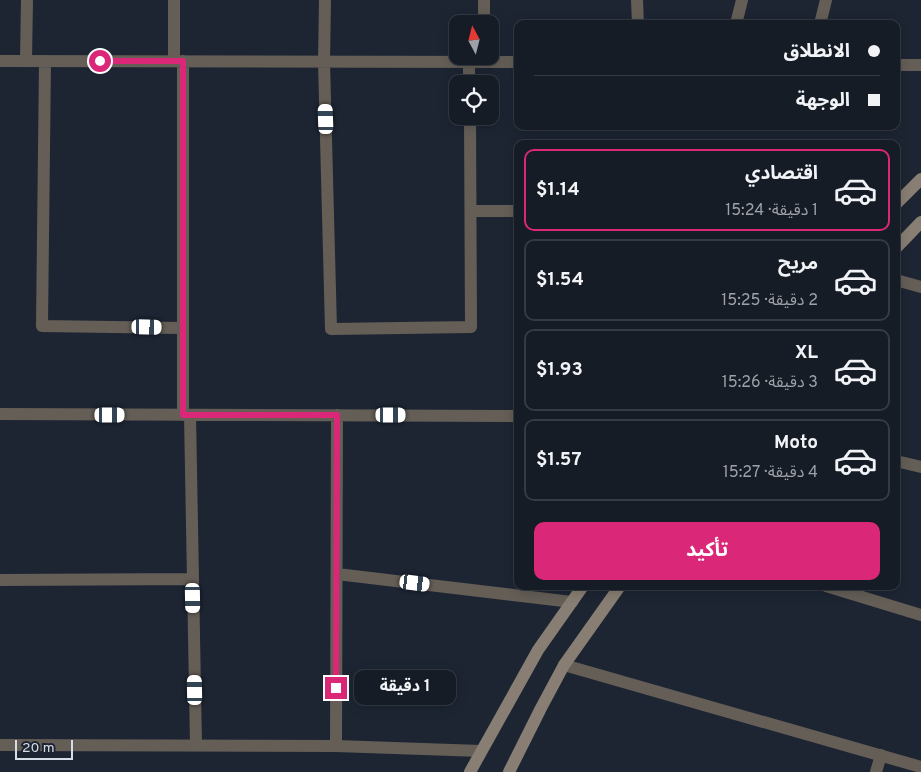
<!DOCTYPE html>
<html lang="ar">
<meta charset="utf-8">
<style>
:root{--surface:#161c26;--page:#232932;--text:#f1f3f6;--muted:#9ea1a7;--line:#353a43;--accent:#db2777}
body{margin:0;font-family:Overpass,"Noto Sans Arabic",sans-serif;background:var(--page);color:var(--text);direction:rtl;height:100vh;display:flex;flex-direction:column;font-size:19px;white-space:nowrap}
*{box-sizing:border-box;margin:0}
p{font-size:16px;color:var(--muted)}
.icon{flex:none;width:28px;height:28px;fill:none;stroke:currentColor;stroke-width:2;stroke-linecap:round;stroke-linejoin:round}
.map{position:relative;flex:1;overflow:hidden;direction:ltr}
.details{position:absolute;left:514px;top:140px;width:386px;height:450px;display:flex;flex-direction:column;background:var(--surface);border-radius:10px;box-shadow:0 2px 12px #0003,0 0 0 1px var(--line);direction:rtl}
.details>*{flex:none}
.banner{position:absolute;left:514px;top:20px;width:386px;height:110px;border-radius:10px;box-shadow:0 2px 12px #0003,0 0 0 1px var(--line);direction:rtl;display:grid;align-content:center;height:110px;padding:0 20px;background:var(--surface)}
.needle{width:32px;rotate:353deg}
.buttons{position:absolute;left:449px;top:15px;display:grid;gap:10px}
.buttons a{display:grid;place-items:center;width:50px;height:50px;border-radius:10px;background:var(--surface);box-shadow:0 2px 12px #0003,0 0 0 1px var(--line);font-size:25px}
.scale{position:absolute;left:15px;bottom:12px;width:58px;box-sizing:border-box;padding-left:5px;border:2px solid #d7dde7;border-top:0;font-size:14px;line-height:18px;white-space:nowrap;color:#d7dde7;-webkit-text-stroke:4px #1d2533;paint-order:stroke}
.end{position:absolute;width:22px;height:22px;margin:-11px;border:6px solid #db2777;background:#fff;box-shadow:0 0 0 2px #fff}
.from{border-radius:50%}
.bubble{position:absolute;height:35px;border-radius:10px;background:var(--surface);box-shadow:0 2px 12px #0003,0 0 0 1px var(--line);font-size:16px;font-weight:700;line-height:35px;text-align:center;direction:rtl}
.car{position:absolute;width:15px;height:30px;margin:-15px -8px;border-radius:6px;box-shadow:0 0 4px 1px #0007;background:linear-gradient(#fff 24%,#345 0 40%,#fff 0 76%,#345 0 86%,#fff 0)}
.banner b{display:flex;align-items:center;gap:18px;height:48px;font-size:19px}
.banner b+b{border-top:1px solid var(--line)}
.banner i{width:12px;height:12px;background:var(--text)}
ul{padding:9px 0 0;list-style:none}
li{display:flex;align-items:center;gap:15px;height:82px;margin:0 10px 8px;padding:0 10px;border:2px solid var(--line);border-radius:10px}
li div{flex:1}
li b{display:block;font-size:19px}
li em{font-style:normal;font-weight:700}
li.selected{border-color:var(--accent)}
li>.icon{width:45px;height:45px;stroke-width:1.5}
.cta{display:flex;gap:10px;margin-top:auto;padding:10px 20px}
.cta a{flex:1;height:58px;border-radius:10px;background:var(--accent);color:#fff;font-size:20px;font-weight:700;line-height:58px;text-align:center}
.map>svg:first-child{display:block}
</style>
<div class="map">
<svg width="921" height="772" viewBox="0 0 921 772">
<rect width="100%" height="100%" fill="#1d2533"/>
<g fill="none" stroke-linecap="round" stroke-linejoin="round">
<path stroke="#645e57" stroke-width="12" d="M325 0 324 62 331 329 471 327 470 116
M484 0V24
M637 0 638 24
M736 24 742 0
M820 24 826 0
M0 61 518 62
M26 61 27 0
M45 61 42 326 182 328
M174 61V0
M469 62V84
M896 65H921
M471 211H518
M896 280 921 287
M0 414 518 416
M183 415V61
M190 415 196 745
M896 461 921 467
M337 574 572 602
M0 580 193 579
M826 586 921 615
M564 665 921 767
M0 745 336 746 481 751
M336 746 337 415
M876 772 881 755"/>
<path stroke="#887e73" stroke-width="12" d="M896 204 921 179
M896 248 921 222
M470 772 538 650 583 586
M509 772 541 708 564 665 620 586"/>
</g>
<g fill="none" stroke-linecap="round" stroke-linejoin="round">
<path stroke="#db2777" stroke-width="6" d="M100 61H183V415H337L336 688"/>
</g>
</svg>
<div class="buttons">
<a><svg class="needle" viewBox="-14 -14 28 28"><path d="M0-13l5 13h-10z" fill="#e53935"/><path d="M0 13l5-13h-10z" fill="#9ea1a7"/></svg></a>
<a><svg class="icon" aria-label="locate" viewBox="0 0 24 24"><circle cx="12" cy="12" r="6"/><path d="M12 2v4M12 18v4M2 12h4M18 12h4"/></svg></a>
</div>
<div class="scale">20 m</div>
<i class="end from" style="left:100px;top:61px"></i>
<i class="end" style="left:336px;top:688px"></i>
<div class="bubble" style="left:354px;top:670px;width:102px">1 دقيقة</div>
<i class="car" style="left:326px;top:119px;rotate:358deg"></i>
<i class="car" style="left:147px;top:327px;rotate:91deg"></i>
<i class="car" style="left:110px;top:415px;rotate:90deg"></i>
<i class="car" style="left:391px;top:415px;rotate:90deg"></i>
<i class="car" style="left:415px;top:583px;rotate:97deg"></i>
<i class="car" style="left:193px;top:598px;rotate:179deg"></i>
<i class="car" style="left:195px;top:690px;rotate:359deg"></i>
<div class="banner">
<b><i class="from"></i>الانطلاق</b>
<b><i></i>الوجهة</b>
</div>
<section class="details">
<ul>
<li class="selected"><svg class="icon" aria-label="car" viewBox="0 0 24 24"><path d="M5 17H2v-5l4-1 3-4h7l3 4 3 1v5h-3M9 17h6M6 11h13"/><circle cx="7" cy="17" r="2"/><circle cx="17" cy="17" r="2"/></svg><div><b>اقتصادي</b><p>1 دقيقة · 15:24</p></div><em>$1.14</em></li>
<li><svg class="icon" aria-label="car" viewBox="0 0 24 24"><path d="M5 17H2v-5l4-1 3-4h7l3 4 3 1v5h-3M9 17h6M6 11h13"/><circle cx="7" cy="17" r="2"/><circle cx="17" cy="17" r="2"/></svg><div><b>مريح</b><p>2 دقيقة · 15:25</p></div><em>$1.54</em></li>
<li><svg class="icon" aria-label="car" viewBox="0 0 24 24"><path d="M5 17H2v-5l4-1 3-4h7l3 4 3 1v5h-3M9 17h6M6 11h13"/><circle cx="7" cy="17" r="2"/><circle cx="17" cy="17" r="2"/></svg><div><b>XL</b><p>3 دقيقة · 15:26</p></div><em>$1.93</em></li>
<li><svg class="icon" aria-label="car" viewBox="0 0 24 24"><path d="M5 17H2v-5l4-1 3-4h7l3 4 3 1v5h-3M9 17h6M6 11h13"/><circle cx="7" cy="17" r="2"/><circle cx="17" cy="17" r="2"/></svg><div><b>Moto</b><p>4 دقيقة · 15:27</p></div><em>$1.57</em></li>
</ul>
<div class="cta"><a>تأكيد</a></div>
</section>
</div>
